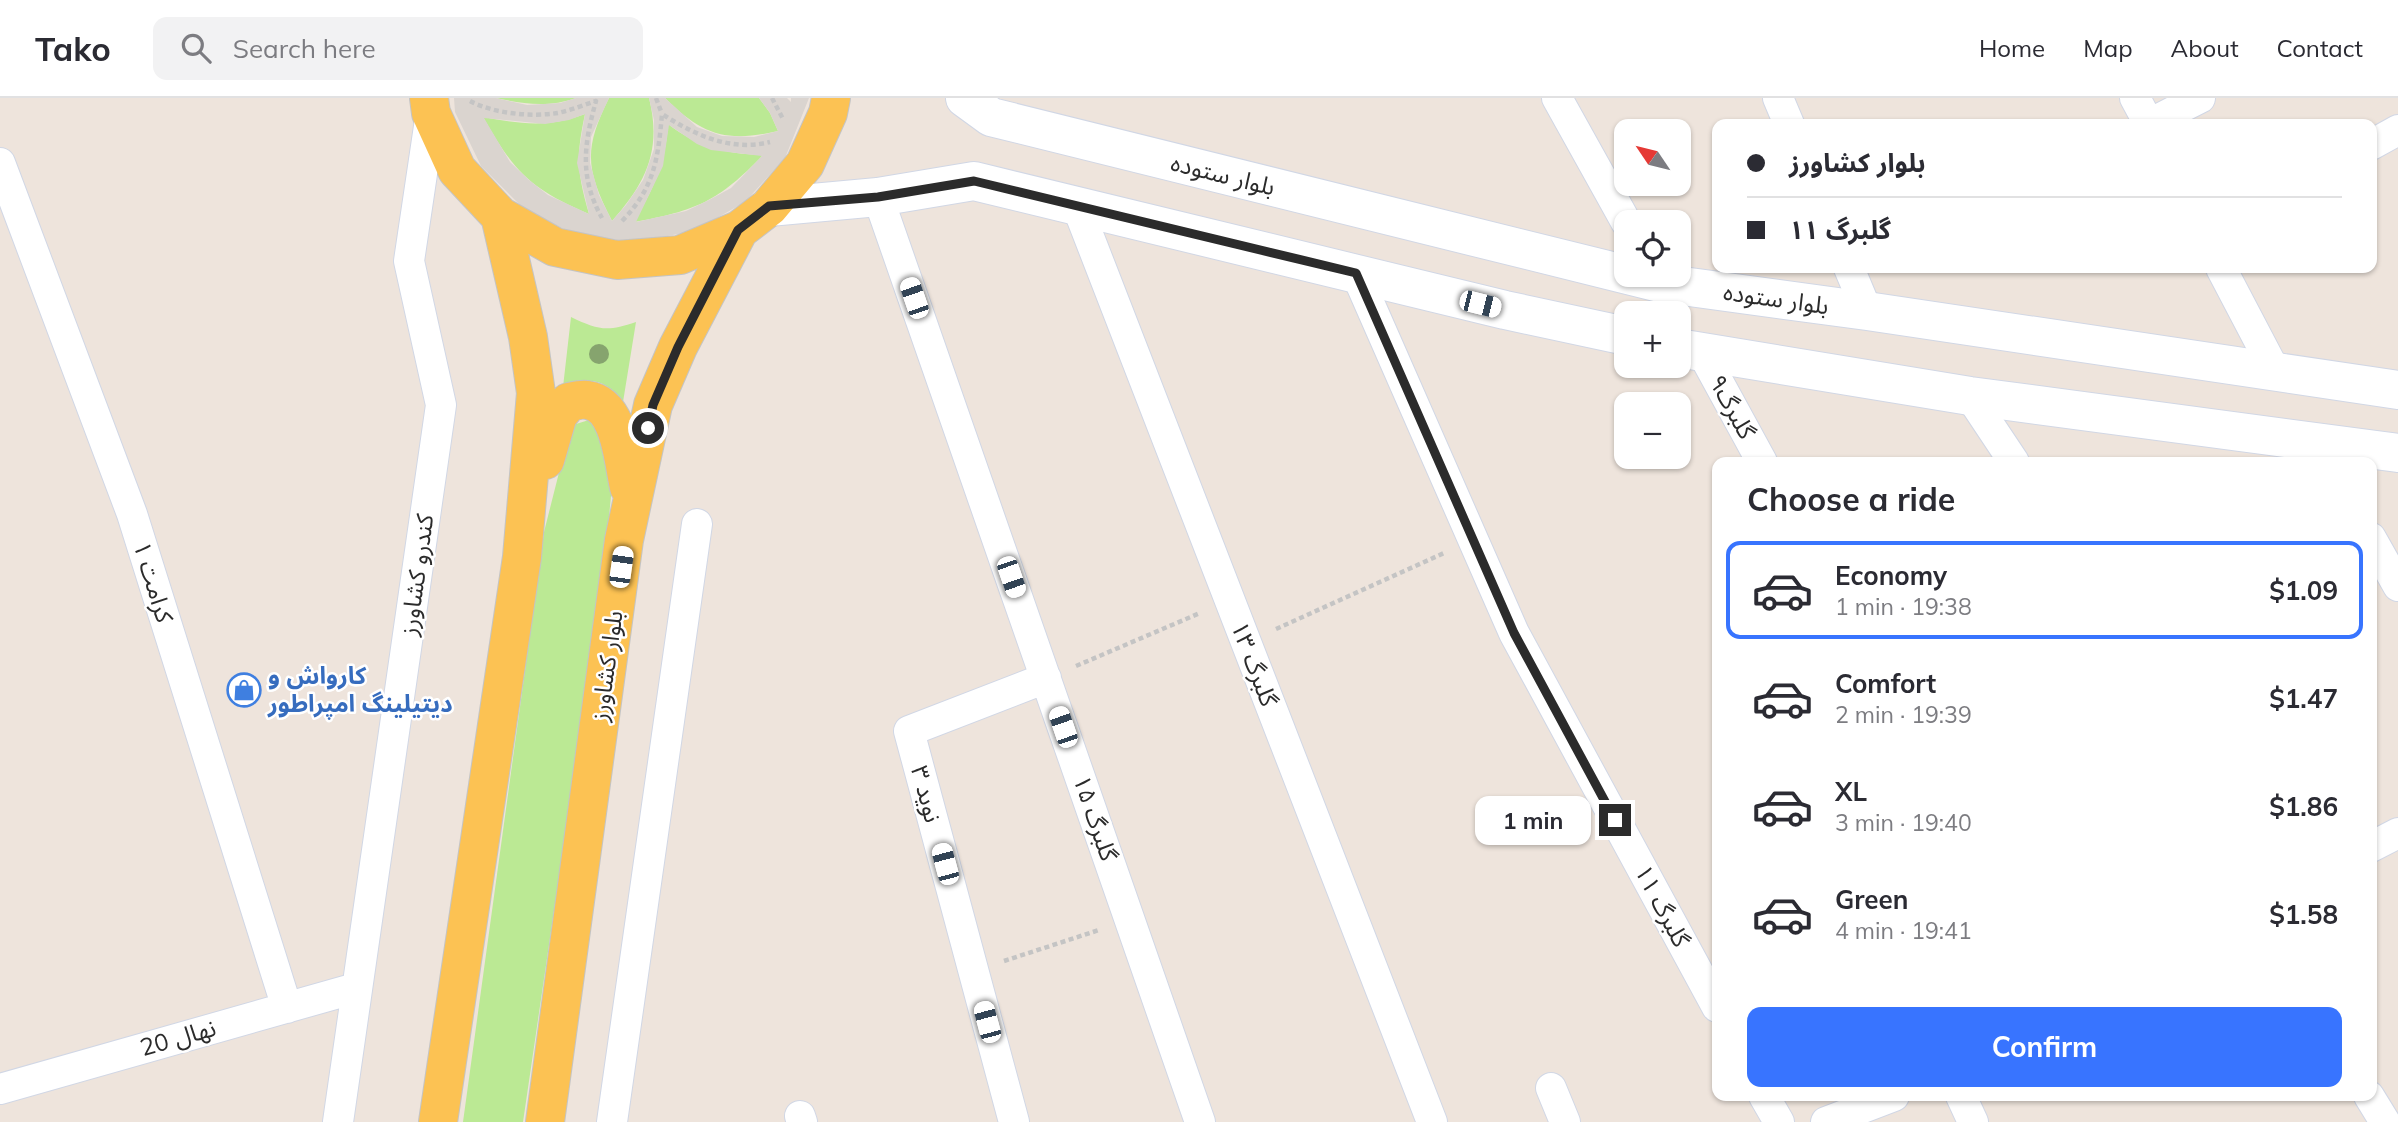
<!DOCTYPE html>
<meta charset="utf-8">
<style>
:root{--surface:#fff;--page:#f2f2f3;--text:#2b2b33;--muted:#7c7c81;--line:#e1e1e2;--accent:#3874ff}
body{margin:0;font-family:Mulish,"Noto Sans Arabic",sans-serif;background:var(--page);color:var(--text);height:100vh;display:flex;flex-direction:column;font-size:26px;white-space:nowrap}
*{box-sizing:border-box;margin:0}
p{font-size:23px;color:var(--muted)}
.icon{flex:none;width:38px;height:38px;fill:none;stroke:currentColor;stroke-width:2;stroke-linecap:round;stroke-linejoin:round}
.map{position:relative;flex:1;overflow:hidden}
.side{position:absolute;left:1712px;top:359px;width:665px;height:644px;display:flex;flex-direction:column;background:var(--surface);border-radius:14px;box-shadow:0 2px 5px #0004}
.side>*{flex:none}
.banner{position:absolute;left:1712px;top:21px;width:665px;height:154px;border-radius:14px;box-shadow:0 2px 5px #0004;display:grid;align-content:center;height:154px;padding:0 35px;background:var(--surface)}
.needle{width:46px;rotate:305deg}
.controls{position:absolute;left:1614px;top:21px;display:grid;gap:14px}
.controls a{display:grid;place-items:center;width:77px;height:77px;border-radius:14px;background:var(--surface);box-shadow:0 2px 5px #0004;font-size:35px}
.end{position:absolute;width:32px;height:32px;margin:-16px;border:9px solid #2b2b2b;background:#fff;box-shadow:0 0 0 4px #fff}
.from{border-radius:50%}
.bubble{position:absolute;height:49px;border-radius:14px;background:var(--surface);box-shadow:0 2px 5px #0004;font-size:23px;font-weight:700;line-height:49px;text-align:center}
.car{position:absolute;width:21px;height:42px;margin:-21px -10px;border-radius:9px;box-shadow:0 0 5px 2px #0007;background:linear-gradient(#fff 24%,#345 0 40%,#fff 0 76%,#345 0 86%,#fff 0)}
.banner b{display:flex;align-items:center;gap:24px;height:66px;font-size:26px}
.banner b+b{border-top:2px solid var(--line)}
.banner i{width:18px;height:18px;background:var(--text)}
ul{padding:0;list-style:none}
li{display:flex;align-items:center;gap:21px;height:98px;margin:0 14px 10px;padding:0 21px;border:4px solid transparent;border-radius:14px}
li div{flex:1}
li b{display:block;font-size:26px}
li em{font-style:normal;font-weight:700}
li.current{border-color:var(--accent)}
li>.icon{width:63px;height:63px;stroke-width:1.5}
h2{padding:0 35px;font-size:32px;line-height:84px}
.action{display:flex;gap:14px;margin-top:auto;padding:14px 35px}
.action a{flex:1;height:80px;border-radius:14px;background:var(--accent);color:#fff;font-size:28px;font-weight:700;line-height:80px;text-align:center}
header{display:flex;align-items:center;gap:42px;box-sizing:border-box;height:98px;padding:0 35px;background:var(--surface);border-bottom:2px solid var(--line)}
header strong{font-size:33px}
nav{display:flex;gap:38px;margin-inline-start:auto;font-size:24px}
.search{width:490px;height:63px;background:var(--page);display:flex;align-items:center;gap:18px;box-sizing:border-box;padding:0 24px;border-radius:14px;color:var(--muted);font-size:26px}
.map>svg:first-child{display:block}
</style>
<header>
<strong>Tako</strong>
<div class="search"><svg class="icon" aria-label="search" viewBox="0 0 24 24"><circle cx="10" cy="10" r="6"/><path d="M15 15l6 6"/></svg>Search here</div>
<nav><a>Home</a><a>Map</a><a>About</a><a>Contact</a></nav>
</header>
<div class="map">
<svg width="2398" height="1024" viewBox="0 0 2398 1024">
<rect width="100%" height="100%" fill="#eee4dc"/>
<path fill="#bbe994" d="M496 0H576C548 10 524 6 496 0Z
M609 0H649C662 52 646 85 612 123 586 72 583 52 609 0Z
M665 0H759L770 15 778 33C726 45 702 37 665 0Z
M585 16C576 58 577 74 589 116 531 91 514 74 483 19 519 26 550 30 585 16Z
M668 26C698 49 725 56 763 57 719 103 696 113 634 124 653 92 666 64 668 26Z
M571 219C598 232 607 234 636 224L623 304C604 280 591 279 563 289Z
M589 322 598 327 613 377 604 472 523 1024H463L544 434 569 335 576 326Z"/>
<path fill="#dad4cf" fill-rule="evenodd" d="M454 0H496L527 7 560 5 576 0H609L591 39 590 65 599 97 612 123 626 107 643 82 654 51V22L649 0H665L697 29 722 38 754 39 778 33 770 15 759 0H787L791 4V0H809L785 60 745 104 694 133 635 144 576 137 523 110 481 68 455 14ZM585 16 577 65 589 116 548 97 529 82 510 64 484 20 545 26 569 22ZM669 27 697 46 711 52 762 58 731 90 709 102 686 113 636 124 663 68Z"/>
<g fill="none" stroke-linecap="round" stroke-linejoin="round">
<defs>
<path id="street" d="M1557 0 1626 124
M1778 0 1789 26
M2135 0 2149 26
M2149 26 2200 0
M2371 47 2398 32
M0 65 132 416 287 910
M878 99 1200 1024
M1077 108 1432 1024
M1849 170 1867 213
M2221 170 2276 275
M1356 175 1514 535 1717 909
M1702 254 1762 364
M1970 298 2014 364
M2371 440 2398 488
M2371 749 2398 735
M1551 990 1565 1024
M0 991 356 890
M1764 998 1779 1024
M1961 998 1973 1024
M2369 998 2385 1024
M800 1018 802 1024
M338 1024 441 307 409 163 431 15
M612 1024 697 426
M1014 1024 909 633 1046 580
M1826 1024 1894 998"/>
<path id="secondary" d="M965 0 991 19 1660 185 1867 213 2398 292
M769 109 878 99 974 83 1505 212 1626 238
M1678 250 1970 298 2398 355"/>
<path id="primary" d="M429 0 431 15 457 72 500 118 555 149 617 162 680 157 739 132 769 109 805 66 828 15 831 0
M545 362 558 317 569 304C574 303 582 301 587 302 620 306 623 363 629 389
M438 1024 522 459 536 295 528 239 500 118
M545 1024 624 442 653 307 678 249 739 132"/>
</defs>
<use href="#street" stroke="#d1d7e5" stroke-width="32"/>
<use href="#secondary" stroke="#d1d7e5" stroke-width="40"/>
<use href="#primary" stroke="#c4c4c4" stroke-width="40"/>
<path stroke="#c4c4c4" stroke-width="4.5" stroke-dasharray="5 3.5" stroke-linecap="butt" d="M656 0 662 16
M772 0 783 21
M470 3C495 16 531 19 558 15 571 12 584 7 596 3 584 46 579 79 602 120
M622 123C655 89 658 60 662 16 695 37 731 54 770 44
M1276 531 1444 455
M1076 568 1200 515
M1004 863 1099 832"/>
<use href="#street" stroke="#fff" stroke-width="30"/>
<use href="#secondary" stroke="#fff" stroke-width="38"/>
<use href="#primary" stroke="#fcc253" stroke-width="38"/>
</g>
<circle fill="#86a46e" cx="599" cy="256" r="10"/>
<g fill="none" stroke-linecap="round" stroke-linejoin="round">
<path stroke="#2b2b2b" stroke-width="9" d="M648 330 653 307 678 249 738 132 769 108 878 99 974 83 1356 175 1514 535 1615 722"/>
</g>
<defs>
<symbol id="shop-ring" viewBox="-11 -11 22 22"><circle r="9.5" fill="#fff" stroke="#3f7fe0" stroke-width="1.5"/><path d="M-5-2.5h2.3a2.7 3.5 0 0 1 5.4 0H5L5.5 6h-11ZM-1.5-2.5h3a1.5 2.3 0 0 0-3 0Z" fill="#3f7fe0"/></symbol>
</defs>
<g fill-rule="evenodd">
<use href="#shop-ring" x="225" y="573" width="38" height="38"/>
</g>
<g text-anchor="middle" stroke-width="5" stroke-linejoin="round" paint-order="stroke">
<g font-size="24" fill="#2b2b2b" stroke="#fff">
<text transform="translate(1223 77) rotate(14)" y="8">بلوار ستوده</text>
<text transform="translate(1776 201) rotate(8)" y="8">بلوار ستوده</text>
<text transform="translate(1732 309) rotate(61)" y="8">گلبرگ۹</text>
<text transform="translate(417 477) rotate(-82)" y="8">کندرو کشاورز</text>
<text transform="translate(153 484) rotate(73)" y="8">کرامت ۱</text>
<text transform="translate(1254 566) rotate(69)" y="8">گلبرگ ۱۳</text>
<text transform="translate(607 568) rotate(-82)" y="8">بلوار کشاورز</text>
<text transform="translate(926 696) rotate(75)" y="8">نوید ۳</text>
<text transform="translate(1095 720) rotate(71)" y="8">گلبرگ ۱۵</text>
<text transform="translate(1662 808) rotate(62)" y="8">گلبرگ ۱۱</text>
<text transform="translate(178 940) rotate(-16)" y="8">نهال 20</text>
</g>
<g font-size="24" font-weight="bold" fill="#366cbe" stroke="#fff" text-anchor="start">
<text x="268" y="586">کارواش و<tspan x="268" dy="28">دیتیلینگ امپراطور</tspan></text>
</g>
</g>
</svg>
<div class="controls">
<a><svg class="needle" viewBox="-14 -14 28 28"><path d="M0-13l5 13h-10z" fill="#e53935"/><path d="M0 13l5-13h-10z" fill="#7c7c81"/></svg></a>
<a><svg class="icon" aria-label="locate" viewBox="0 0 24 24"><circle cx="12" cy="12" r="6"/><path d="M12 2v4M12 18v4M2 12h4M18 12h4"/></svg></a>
<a>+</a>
<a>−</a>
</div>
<i class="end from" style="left:648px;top:330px"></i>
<i class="end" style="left:1615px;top:722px"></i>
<div class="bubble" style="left:1475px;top:698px;width:116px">1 min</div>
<i class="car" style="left:914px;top:200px;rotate:341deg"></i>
<i class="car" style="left:1480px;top:206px;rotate:104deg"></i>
<i class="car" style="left:621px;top:469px;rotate:8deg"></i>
<i class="car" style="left:1011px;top:479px;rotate:161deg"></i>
<i class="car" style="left:1063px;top:629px;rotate:341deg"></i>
<i class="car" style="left:945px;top:766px;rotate:345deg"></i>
<i class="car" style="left:987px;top:924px;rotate:345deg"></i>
<div class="banner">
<b><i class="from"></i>بلوار کشاورز</b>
<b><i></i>گلبرگ ۱۱</b>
</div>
<section class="side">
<h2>Choose a ride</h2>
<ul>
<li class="current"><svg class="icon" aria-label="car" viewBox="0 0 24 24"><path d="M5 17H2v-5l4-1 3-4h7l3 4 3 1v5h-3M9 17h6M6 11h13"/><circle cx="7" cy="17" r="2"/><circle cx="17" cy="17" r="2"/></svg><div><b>Economy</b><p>1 min · 19:38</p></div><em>$1.09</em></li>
<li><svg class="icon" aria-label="car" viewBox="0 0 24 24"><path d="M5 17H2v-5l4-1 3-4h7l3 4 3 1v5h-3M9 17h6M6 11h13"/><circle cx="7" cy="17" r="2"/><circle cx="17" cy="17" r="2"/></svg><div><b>Comfort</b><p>2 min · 19:39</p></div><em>$1.47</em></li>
<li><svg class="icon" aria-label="car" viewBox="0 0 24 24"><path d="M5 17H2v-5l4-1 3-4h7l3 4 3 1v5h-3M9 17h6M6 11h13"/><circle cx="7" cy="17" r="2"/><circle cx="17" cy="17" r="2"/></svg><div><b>XL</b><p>3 min · 19:40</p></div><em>$1.86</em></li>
<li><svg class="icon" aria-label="car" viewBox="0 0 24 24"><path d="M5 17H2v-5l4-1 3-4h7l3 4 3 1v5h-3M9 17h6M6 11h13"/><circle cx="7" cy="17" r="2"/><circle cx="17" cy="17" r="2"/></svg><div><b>Green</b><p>4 min · 19:41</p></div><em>$1.58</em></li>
</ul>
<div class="action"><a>Confirm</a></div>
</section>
</div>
